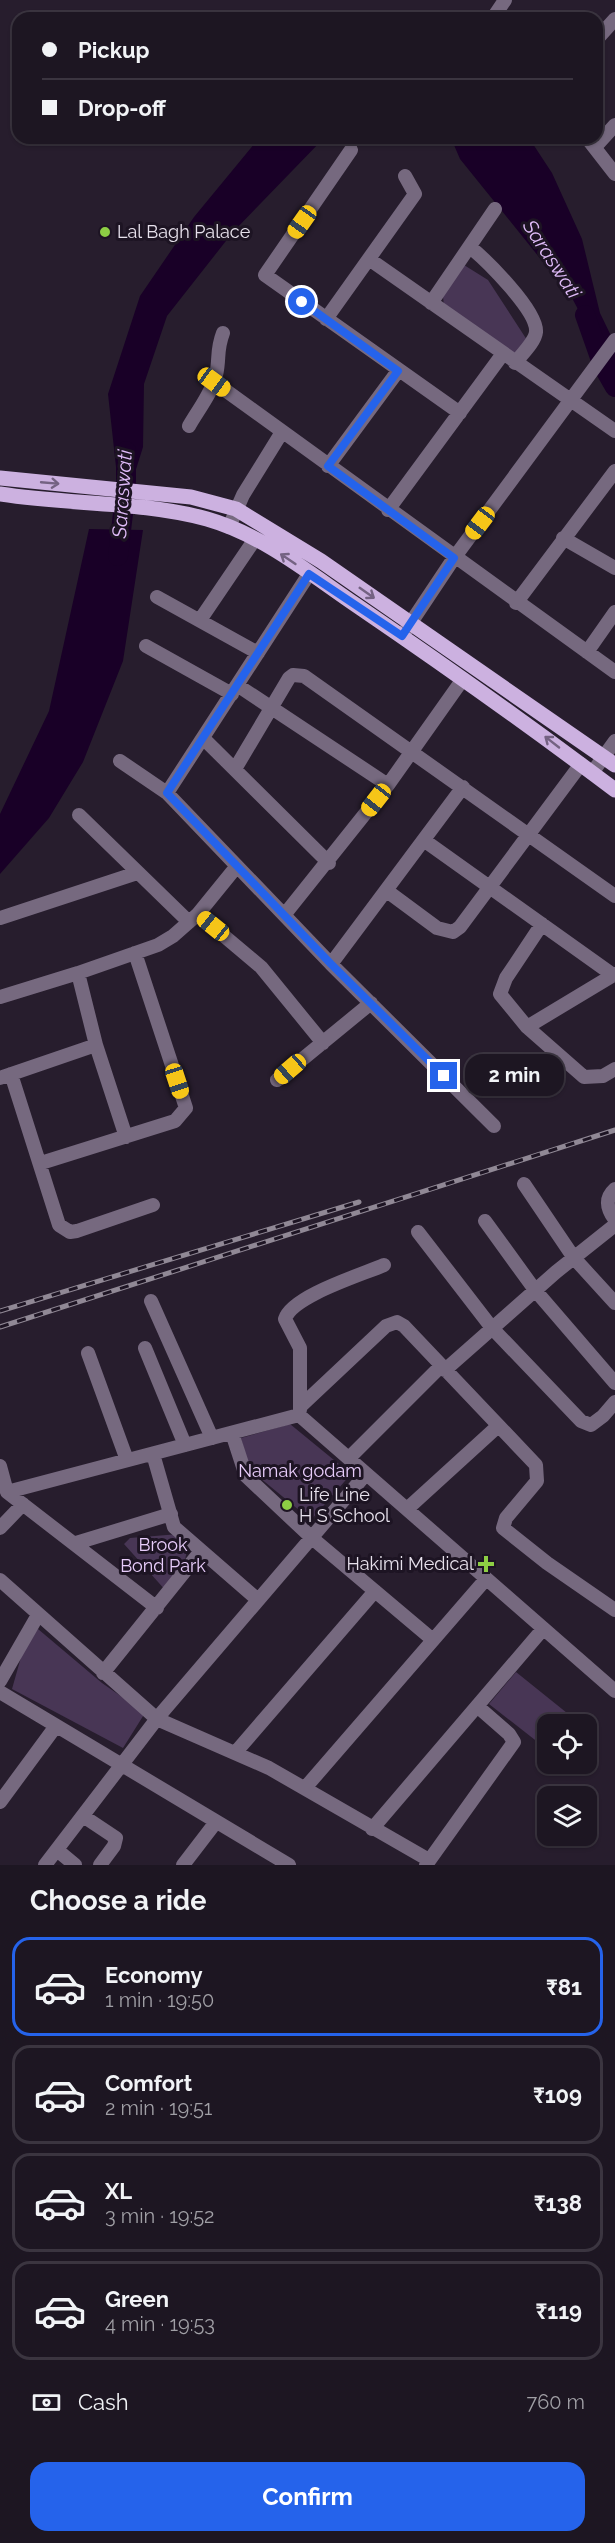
<!DOCTYPE html>
<meta charset="utf-8">
<style>
:root{--surface:#1d1622;--page:#251f2a;--text:#f1f3f6;--muted:#a09fa5;--line:#3b3540;--accent:#2563eb}
body{margin:0;font-family:Raleway,sans-serif;background:var(--page);color:var(--text);height:100vh;display:flex;flex-direction:column;font-size:22px;white-space:nowrap}
*{box-sizing:border-box;margin:0}
p{font-size:20px;color:var(--muted)}
.icon{flex:none;width:33px;height:33px;fill:none;stroke:currentColor;stroke-width:2;stroke-linecap:round;stroke-linejoin:round}
.map{position:relative;height:1865px;overflow:hidden}
.side{display:flex;flex-direction:column;background:var(--surface);flex:1}
.side>*{flex:none}
.hud{position:absolute;left:12px;top:12px;width:591px;height:132px;border-radius:18px;box-shadow:0 2px 4px #0004,0 0 0 2px var(--line);display:grid;align-content:center;height:132px;padding:0 30px;background:var(--surface)}
.tools{position:absolute;left:537px;top:1714px;display:grid;gap:12px}
.tools a{display:grid;place-items:center;width:60px;height:60px;border-radius:12px;background:var(--surface);box-shadow:0 2px 4px #0004,0 0 0 2px var(--line);font-size:30px}
.end{position:absolute;width:27px;height:27px;margin:-14px;border:8px solid #2563eb;background:#fff;box-shadow:0 0 0 3px #fff}
.from{border-radius:50%}
.bubble{position:absolute;height:42px;border-radius:18px;background:var(--surface);box-shadow:0 2px 4px #0004,0 0 0 2px var(--line);font-size:20px;font-weight:700;line-height:42px;text-align:center}
.car{position:absolute;width:18px;height:36px;margin:-18px -9px;border-radius:8px;box-shadow:0 0 4px 2px #0007;background:linear-gradient(#f5c518 24%,#345 0 40%,#f5c518 0 76%,#345 0 86%,#f5c518 0)}
.hud b{display:flex;align-items:center;gap:21px;height:57px;font-size:22px}
.hud b+b{border-top:2px solid var(--line)}
.hud i{width:15px;height:15px;background:var(--text)}
ul{padding:0;list-style:none}
li{display:flex;align-items:center;gap:18px;height:99px;margin:0 12px 9px;padding:0 18px;border:3px solid var(--line);border-radius:18px}
li div{flex:1}
li b{display:block;font-size:22px}
li em{font-style:normal;font-weight:700}
li.on{border-color:var(--accent)}
li>.icon{width:54px;height:54px;stroke-width:1.5}
h2{padding:0 30px;font-size:27px;line-height:72px}
.pay{display:flex;align-items:center;gap:15px;height:66px;padding:0 30px;font-size:22px}
.pay p{margin-inline-start:auto}
.cta{display:flex;gap:12px;margin-top:auto;padding:12px 30px}
.cta a{flex:1;height:69px;border-radius:18px;background:var(--accent);color:#fff;font-size:24px;font-weight:700;line-height:69px;text-align:center}
.map>svg:first-child{display:block}
</style>
<div class="map">
<svg width="615" height="1865" viewBox="0 0 615 1865">
<rect width="100%" height="100%" fill="#271d2d"/>
<path fill="#483655" d="M464 265 488 280 527 340 514 357 444 307 443 296Z
M290 1424 351 1474 311 1520 249 1469 241 1438Z
M179 1534 189 1540 184 1565 167 1592 124 1544 130 1538Z
M38 1629 102 1683 145 1713 123 1748 12 1689 25 1643Z
M516 1672 567 1713 559 1725H548L547 1741 544 1747 489 1704Z"/>
<path fill="#190027" d="M259 138H324L233 232 167 316 144 384 143 447 133 479 117 476 108 394 140 296 194 217Z
M451 138H529L552 173 582 239 600 313 615 344V379L572 298 460 159Z
M89 529 143 530 123 661 83 762 49 818 0 874V814L49 711Z"/>
<g fill="none" stroke-linecap="round" stroke-linejoin="round">
<path stroke="#190027" stroke-width="20" d="M585 315 603 366 615 387
M118 556 126 488V451"/>
<path stroke="#76697f" stroke-width="14" d="M493 18 505 0
M597 39 615 19
M587 138 615 174
M595 147 615 125
M351 150 265 275 460 413
M470 247C486 260 538 311 536 332 535 342 521 355 515 363
M369 259 615 431
M431 303 495 209
M326 319 415 194 405 176
M214 382 615 672
M189 426C198 410 212 393 216 375 220 359 216 351 223 333
M328 466 398 371
M388 510 502 355
M229 527 243 495 282 432
M563 538 615 568
M157 597 258 653
M516 603 615 471
M200 620 255 539
M402 636 454 558 615 340
M146 646 232 694
M587 652 615 612
M237 685 388 785
M203 738 329 863
M120 761 167 793 331 964 494 1126
M235 769 289 678 293 675 304 676 615 896
M592 773 615 741
M167 793 309 574
M79 815 189 922
M425 841 613 975
M387 891 437 928 453 932 460 927 581 764
M198 914 261 967 323 1043
M285 914 388 785 463 679
M0 918 137 873
M542 924 506 978 500 994 527 1027 584 1077 603 1076 615 1069
M331 964 463 787
M78 973 96 1045 126 1137
M0 997 78 973 158 945 173 936 198 914 237 866
M527 1027 615 974
M11 1074 59 1225 70 1232 77 1231 153 1205
M0 1078 96 1045
M277 1080 371 1003
M41 1163 175 1121 186 1108 135 953
M524 1184 574 1258 615 1303
M615 1189C604 1199 607 1209 615 1220
M485 1221 535 1290 615 1383
M418 1232 492 1328 581 1421 591 1425 603 1416 615 1402
M151 1301 212 1438
M145 1348 185 1445
M88 1353 127 1460
M445 1370 556 1272 615 1225
M302 1405 386 1326 397 1322 404 1326 536 1465 537 1481 506 1518 503 1528 547 1563 615 1610
M300 1410V1348L285 1319C292 1296 361 1275 384 1265
M299 1415 615 1691
M232 1433 246 1476 312 1538 433 1640
M153 1454 174 1527 258 1600
M349 1458 441 1366
M0 1466 7 1492 157 1608
M7 1492 299 1415
M407 1509 497 1427
M0 1528 23 1504
M76 1543 171 1514
M0 1580 157 1719 269 1768 429 1860
M103 1673 201 1551
M0 1681 38 1615
M0 1692 289 1865
M235 1753 375 1591
M305 1788 486 1579
M0 1802 56 1726
M83 1816 116 1838 114 1846 100 1865
M372 1829 543 1629
M57 1850 75 1865
M45 1865 159 1716 366 1474
M183 1865 216 1822
M426 1865 514 1742 509 1734 477 1706"/>
<path stroke="#ccb1e0" stroke-width="15" d="M0 478 191 497 236 509 321 561 615 765
M0 494C68 505 141 501 207 519 263 535 309 573 356 605 444 665 530 726 615 790"/>
<defs>
<path id="rail" d="M0 1311 359 1202
M0 1327 615 1130"/>
</defs>
<use href="#rail" stroke="#908895" stroke-width="5"/>
<use href="#rail" stroke="#1d1423" stroke-width="3" stroke-dasharray="9" stroke-linecap="butt"/>
</g>
<defs><path id="oneway-shaft" d="M-6 0H5M1.5-3L5.5 0L1.5 3" fill="none" stroke-width="1.6" stroke-linecap="round" stroke-linejoin="round" transform="scale(1.5)"/></defs>
<g stroke="#746282">
<use href="#oneway-shaft" transform="translate(50 483) rotate(5)"/>
<use href="#oneway-shaft" transform="translate(288 559) rotate(-146)"/>
<use href="#oneway-shaft" transform="translate(367 593) rotate(35)"/>
<use href="#oneway-shaft" transform="translate(552 742) rotate(-142)"/>
</g>
<g fill="none" stroke-linecap="round" stroke-linejoin="round">
<path stroke="#2563eb" stroke-width="8" d="M302 302 398 371 328 466 454 558 402 636 309 574 167 793 331 964 444 1076"/>
</g>
<g fill="#8dce44" stroke="#1d1423" stroke-width="2">
<circle cx="105" cy="232" r="6"/>
<circle cx="287" cy="1505" r="6"/>
<path d="M483 1555h6v6h6v6h-6v6h-6v-6h-6v-6h6z"/>
</g>
<g text-anchor="middle" stroke-width="6" stroke-linejoin="round" paint-order="stroke">
<g font-size="18" fill="#e7e1ec" stroke="#1d1423" text-anchor="start">
<text x="117" y="238">Lal Bagh Palace</text>
<text x="299" y="1501">Life Line<tspan x="299" dy="21">H S School</tspan></text>
<text x="474" y="1570" text-anchor="end">Hakimi Medical</text>
</g>
<g font-size="18" fill="#e8cdfb" stroke="#1d1423">
<text x="300" y="1477">Namak godam</text>
<text x="163" y="1551">Brook<tspan x="163" dy="21">Bond Park</tspan></text>
</g>
<g font-size="20" font-style="italic" fill="#dfbbf8" stroke="#1d1423">
<text transform="translate(552 259) rotate(57)" y="7">Saraswati</text>
<text transform="translate(122 494) rotate(-86)" y="7">Saraswati</text>
</g>
</g>
</svg>
<div class="tools">
<a><svg class="icon" aria-label="locate" viewBox="0 0 24 24"><circle cx="12" cy="12" r="6"/><path d="M12 2v4M12 18v4M2 12h4M18 12h4"/></svg></a>
<a><svg class="icon" aria-label="layers" viewBox="0 0 24 24"><path d="M12 4l9 5-9 5-9-5zM3 14l9 5 9-5"/></svg></a>
</div>
<i class="end from" style="left:302px;top:302px"></i>
<i class="end" style="left:444px;top:1076px"></i>
<div class="bubble" style="left:465px;top:1054px;width:99px">2 min</div>
<i class="car" style="left:302px;top:222px;rotate:215deg"></i>
<i class="car" style="left:214px;top:382px;rotate:126deg"></i>
<i class="car" style="left:480px;top:523px;rotate:217deg"></i>
<i class="car" style="left:376px;top:800px;rotate:218deg"></i>
<i class="car" style="left:213px;top:926px;rotate:309deg"></i>
<i class="car" style="left:290px;top:1069px;rotate:229deg"></i>
<i class="car" style="left:177px;top:1081px;rotate:162deg"></i>
<div class="hud">
<b><i class="from"></i>Pickup</b>
<b><i></i>Drop-off</b>
</div>
</div>
<section class="side">
<h2>Choose a ride</h2>
<ul>
<li class="on"><svg class="icon" aria-label="car" viewBox="0 0 24 24"><path d="M5 17H2v-5l4-1 3-4h7l3 4 3 1v5h-3M9 17h6M6 11h13"/><circle cx="7" cy="17" r="2"/><circle cx="17" cy="17" r="2"/></svg><div><b>Economy</b><p>1 min · 19:50</p></div><em>₹81</em></li>
<li><svg class="icon" aria-label="car" viewBox="0 0 24 24"><path d="M5 17H2v-5l4-1 3-4h7l3 4 3 1v5h-3M9 17h6M6 11h13"/><circle cx="7" cy="17" r="2"/><circle cx="17" cy="17" r="2"/></svg><div><b>Comfort</b><p>2 min · 19:51</p></div><em>₹109</em></li>
<li><svg class="icon" aria-label="car" viewBox="0 0 24 24"><path d="M5 17H2v-5l4-1 3-4h7l3 4 3 1v5h-3M9 17h6M6 11h13"/><circle cx="7" cy="17" r="2"/><circle cx="17" cy="17" r="2"/></svg><div><b>XL</b><p>3 min · 19:52</p></div><em>₹138</em></li>
<li><svg class="icon" aria-label="car" viewBox="0 0 24 24"><path d="M5 17H2v-5l4-1 3-4h7l3 4 3 1v5h-3M9 17h6M6 11h13"/><circle cx="7" cy="17" r="2"/><circle cx="17" cy="17" r="2"/></svg><div><b>Green</b><p>4 min · 19:53</p></div><em>₹119</em></li>
</ul>
<div class="pay"><svg class="icon" aria-label="cash" viewBox="0 0 24 24"><path d="M3 7h18v10H3z"/><circle cx="12" cy="12" r="2"/></svg>Cash<p>760 m</p></div>
<div class="cta"><a>Confirm</a></div>
</section>
